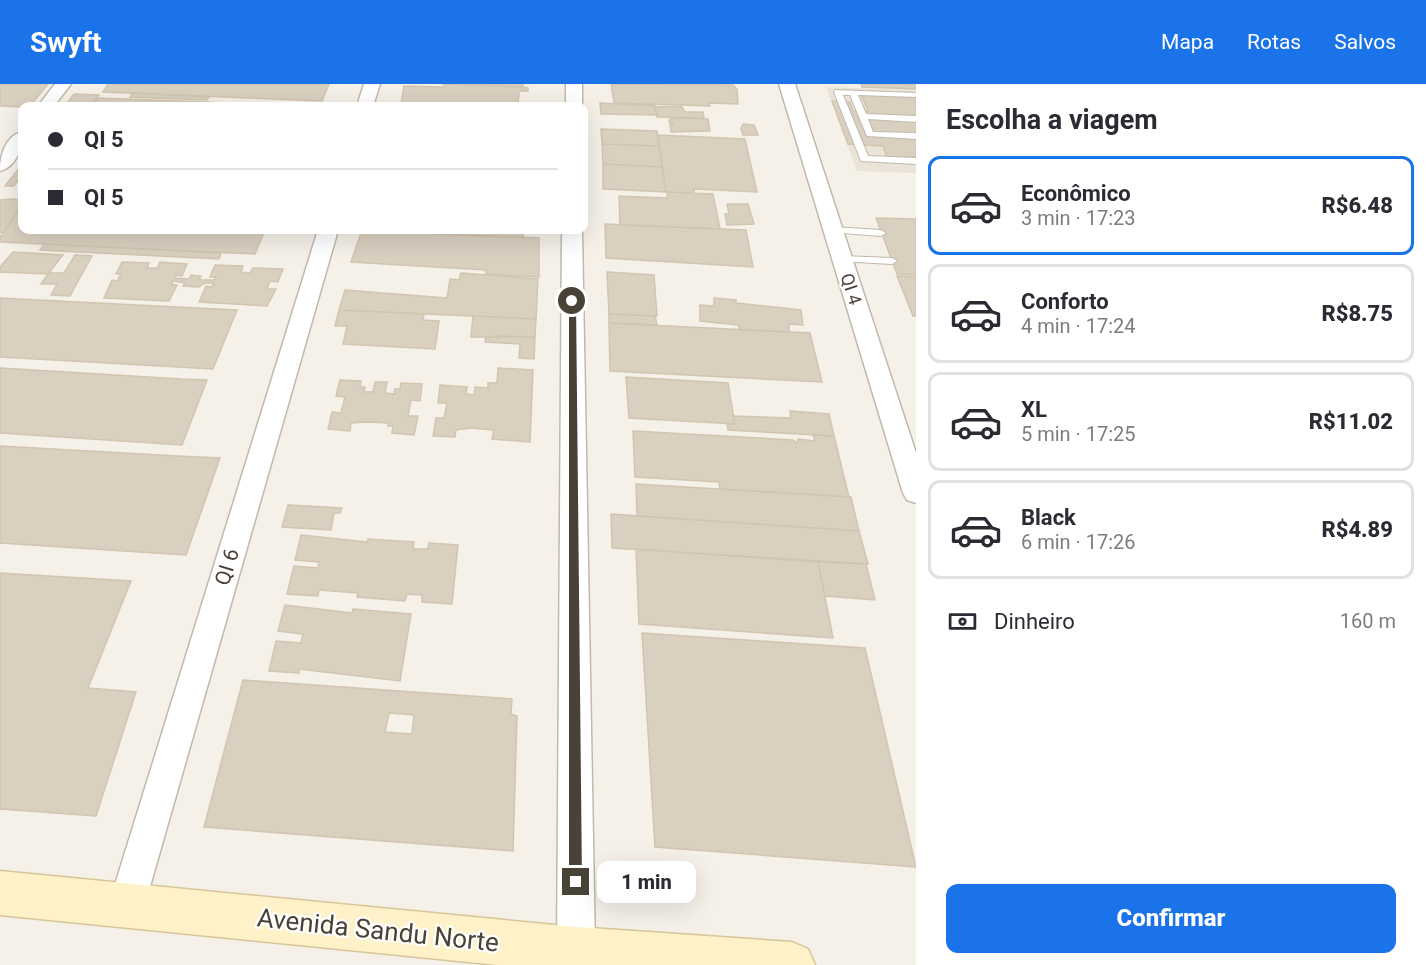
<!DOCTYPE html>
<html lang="pt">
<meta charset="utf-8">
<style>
:root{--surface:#fff;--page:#f2f2f3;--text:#2b2b33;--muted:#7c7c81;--line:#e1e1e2;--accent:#1a73e8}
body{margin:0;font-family:Roboto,sans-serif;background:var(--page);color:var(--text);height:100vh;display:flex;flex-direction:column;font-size:22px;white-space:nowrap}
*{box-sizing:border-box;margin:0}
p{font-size:20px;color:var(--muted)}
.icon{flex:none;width:33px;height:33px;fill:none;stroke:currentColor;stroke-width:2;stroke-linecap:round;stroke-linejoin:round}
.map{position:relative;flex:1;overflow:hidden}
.side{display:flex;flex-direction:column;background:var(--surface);width:510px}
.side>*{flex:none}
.hud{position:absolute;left:18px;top:18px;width:570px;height:132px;border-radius:12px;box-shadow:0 6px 24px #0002;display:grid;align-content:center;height:132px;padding:0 30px;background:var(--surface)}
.end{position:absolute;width:27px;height:27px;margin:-14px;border:8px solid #494237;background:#fff;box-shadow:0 0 0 3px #fff}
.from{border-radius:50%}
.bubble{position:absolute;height:42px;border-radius:12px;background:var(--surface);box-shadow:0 6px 24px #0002;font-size:20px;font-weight:800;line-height:42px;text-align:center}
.hud b{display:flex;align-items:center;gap:21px;height:57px;font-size:22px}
.hud b+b{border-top:2px solid var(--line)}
.hud i{width:15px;height:15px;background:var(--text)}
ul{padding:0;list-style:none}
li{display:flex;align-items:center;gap:18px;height:99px;margin:0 12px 9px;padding:0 18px;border:3px solid var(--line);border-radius:12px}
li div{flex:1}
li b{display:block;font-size:22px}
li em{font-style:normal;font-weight:800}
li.selected{border-color:var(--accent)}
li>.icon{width:54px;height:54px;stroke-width:1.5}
h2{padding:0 30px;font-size:27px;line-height:72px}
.pay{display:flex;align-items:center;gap:15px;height:66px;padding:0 30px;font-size:22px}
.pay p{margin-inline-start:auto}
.cta{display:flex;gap:12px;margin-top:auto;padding:12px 30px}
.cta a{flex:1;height:69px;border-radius:12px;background:var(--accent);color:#fff;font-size:24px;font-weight:800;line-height:69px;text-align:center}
header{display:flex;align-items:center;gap:36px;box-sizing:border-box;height:84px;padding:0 30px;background:var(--accent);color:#fff}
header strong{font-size:28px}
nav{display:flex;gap:33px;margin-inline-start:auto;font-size:21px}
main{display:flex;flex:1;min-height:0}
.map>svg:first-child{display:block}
</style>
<header>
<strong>Swyft</strong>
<nav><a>Mapa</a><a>Rotas</a><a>Salvos</a></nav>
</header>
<main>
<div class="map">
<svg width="916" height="881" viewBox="0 0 916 881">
<rect width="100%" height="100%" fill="#f5f1e9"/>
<path fill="#e9e4d7" d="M826 3 916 6V89L857 87Z"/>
<path fill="#dad0c0" stroke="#d2c5b0" stroke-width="1.5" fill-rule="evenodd" d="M0 0H48L30 22 22 23 0 22Z
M108 0H329L322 17 103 8Z
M441 0H523V3Z
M445 0 523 3 528 4V7H519L518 22 401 20 404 2 444 3Z
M611 0 733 1 737 5 738 20 709 19 710 22 614 19Z
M861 0H916V5L862 3Z
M133 9H134L209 13 207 16 130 13Z
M74 10 99 11 91 22H65Z
M861 10 916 13V73H887L883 62 848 60 832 17 850 18 853 27H868Z
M98 14 280 21H287L92 22Z
M600 19 655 22 657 31 601 30Z
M681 22 685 28H703L704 34 657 33 655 23Z
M670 34 708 35 710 47 671 48 670 40 674 39 669 38Z
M743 40 754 41 758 51H743L741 44Z
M601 45 657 47 659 62 602 60Z
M658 51 745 55 757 108 694 105V109L666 108Z
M602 60 659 62 662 83 603 80Z
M603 80 662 83 666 108 603 105Z
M20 83H22V91L14 102H5Z
M667 108 713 110 720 145 620 141 619 112 667 114Z
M13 115 22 116V121L3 149 0 148V116Z
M727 120H748L754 140 727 141 725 130H729Z
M22 121V146H265L255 170 0 158V153Z
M876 134 916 135V191L897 190Z
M605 140 746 146 753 183 606 174Z
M362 146 539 154V193L486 190V186L351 178Z
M362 146H425V149Z
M436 146H524L523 154 435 150Z
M44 160 182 167 221 169 219 175 40 166Z
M13 168 63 171 48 190 0 188V183Z
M75 171 92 172 70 212 51 211 57 200H41L49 189H64Z
M122 178 149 179 147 184H157L160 178 187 180 182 192 176 191 175 194 189 195 191 191 201 192 199 195 202 196H214L216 193H210L215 181 243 182 241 188 246 189H250L253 184 283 185 278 198 270 197 267 205H276L267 222 199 218 206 202 212 203 213 199H205L199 203 183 202 185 199 173 197 172 201H177L169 217 104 214 112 196 117 197 121 190H116Z
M607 188 654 191 657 232 609 230Z
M461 189 538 195 536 235 339 226 345 206 447 214 450 195 459 196Z
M897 192 916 193V232H913Z
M0 214 137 221 237 226 213 285 0 273Z
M714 214 736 216V219L801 226 803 241 789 240V248L739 246V241L700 237V221L714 222Z
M339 226 424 230 423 236 439 237 435 265 343 260 347 242H335Z
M609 230 655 232 657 241 609 239Z
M473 232 536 235 535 253H471Z
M609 239 810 249 822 298 610 287Z
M501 252 535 253 534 275 519 274 520 260 485 258 486 253Z
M0 284 181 295 207 296 182 361 0 349Z
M498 284 533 286 530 358 492 355 494 346 470 344 456 346 455 353 433 352 436 334H444L447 319H438L440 301 467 303 466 310 474 311 475 303 488 304V299H497Z
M626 293 728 299 735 340 629 334Z
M340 296 361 297 360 303H365L364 308H373L375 298H387L385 309 394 310 395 305H400L401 299 422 300 420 317 411 316 408 332H418L414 351 392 349 393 342H388V339L366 338 351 339 350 347 328 345 332 328 341 329 345 313 336 312Z
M790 327 829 330 834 352 728 346 727 340H735L733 332 791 334Z
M633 347 793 356 797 359 798 355 815 357 813 351 834 352 849 413 720 405 719 398 635 393Z
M0 362 178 372 220 374 186 471 0 459Z
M636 400 851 413 859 447 637 432Z
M288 421 342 424 340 429H334L331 446 282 443Z
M611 430 859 447 868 480 612 464Z
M301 451 367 458 368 455 414 458 413 465H428L429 459 458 461 452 520 422 518V511L407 510 405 517 357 513 358 509 319 506 318 512 287 510 294 482 318 484 319 478 295 476Z
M636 465 818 478 833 554 639 540Z
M818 478 866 480 875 516 825 512Z
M0 489 131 497 88 604 136 608 96 732 0 725Z
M285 521 352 529 353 525 411 530 400 597 299 585V589L269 587 276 557 301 559 303 550 278 547Z
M642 549 865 564 916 783 655 763Z
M243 596 512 615 511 630 517 632 513 767 204 743ZM389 629 414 631 412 650 385 648Z"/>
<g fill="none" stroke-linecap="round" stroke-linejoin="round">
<defs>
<path id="lane" d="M835 6 916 9V13L858 11 866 30 916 32V38L868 35 873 48 916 49V55L867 52 850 11H843L868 72 916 74V80L861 77 834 8Z
M833 143 881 146 886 149 881 152 829 148V144Z
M842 172 892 174 897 177 892 180 838 177 837 175Z"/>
<path id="street" d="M55 0H71L54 22H38Z
M364 0H380L373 22H357Z
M566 0H582V22H566Z
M779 0H795L916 369V419L907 416 903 409Z
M22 48C24 62 16 83 0 87 0 72 5 52 22 48Z
M318 146H338L145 820 140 833 127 838 114 833 109 820Z
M562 146H582L595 866 589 879H563L557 866Z"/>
<path id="secondary" d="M0 787 576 843 792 858 808 865 815 881H498L0 831Z"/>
</defs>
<use href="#lane" stroke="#c1b9ab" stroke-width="2"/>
<use href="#street" stroke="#c1b9ab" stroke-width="3"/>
<use href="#secondary" stroke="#d7c697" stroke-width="3"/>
<use href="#lane" fill="#fff" fill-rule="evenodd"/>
<use href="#street" fill="#fff" fill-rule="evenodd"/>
<use href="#secondary" fill="#fff2c9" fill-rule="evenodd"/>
</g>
<path fill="#494237" d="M572 215 576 217 582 798 576 804 569 798V217Z"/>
<g text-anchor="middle" stroke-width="4.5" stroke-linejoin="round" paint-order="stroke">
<g font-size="18" fill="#494237" stroke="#fff">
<text transform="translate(851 205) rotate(72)" y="6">QI 4</text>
</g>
<g font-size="21" fill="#494237" stroke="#fff">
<text transform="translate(227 483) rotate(-73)" y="7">QI 6</text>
</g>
<g font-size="26" fill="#494237" stroke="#fff">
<text transform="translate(378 846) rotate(6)" y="9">Avenida Sandu Norte</text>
</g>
</g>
</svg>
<i class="end from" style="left:572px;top:217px"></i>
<i class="end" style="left:576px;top:798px"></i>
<div class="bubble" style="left:597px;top:777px;width:99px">1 min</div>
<div class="hud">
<b><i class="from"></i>QI 5</b>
<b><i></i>QI 5</b>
</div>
</div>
<section class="side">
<h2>Escolha a viagem</h2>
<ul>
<li class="selected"><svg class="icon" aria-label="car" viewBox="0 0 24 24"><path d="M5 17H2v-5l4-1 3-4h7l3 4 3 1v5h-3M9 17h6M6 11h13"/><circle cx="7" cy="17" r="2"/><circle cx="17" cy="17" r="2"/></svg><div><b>Econômico</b><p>3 min · 17:23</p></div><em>R$6.48</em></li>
<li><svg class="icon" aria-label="car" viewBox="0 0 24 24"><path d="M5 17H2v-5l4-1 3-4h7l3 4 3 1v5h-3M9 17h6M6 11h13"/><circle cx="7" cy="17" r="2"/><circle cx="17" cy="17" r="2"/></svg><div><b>Conforto</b><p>4 min · 17:24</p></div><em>R$8.75</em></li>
<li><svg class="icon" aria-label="car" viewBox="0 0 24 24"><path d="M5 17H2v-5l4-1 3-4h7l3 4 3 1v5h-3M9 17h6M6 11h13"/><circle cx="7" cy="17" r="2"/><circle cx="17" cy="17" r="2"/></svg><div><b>XL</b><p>5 min · 17:25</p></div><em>R$11.02</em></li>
<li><svg class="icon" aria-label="car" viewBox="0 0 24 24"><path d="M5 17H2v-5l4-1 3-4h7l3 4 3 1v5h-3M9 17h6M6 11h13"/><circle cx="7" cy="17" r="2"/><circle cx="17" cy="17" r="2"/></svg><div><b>Black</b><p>6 min · 17:26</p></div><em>R$4.89</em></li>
</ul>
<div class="pay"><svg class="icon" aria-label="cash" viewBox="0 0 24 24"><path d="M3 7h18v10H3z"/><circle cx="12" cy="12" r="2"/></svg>Dinheiro<p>160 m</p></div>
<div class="cta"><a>Confirmar</a></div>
</section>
</main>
